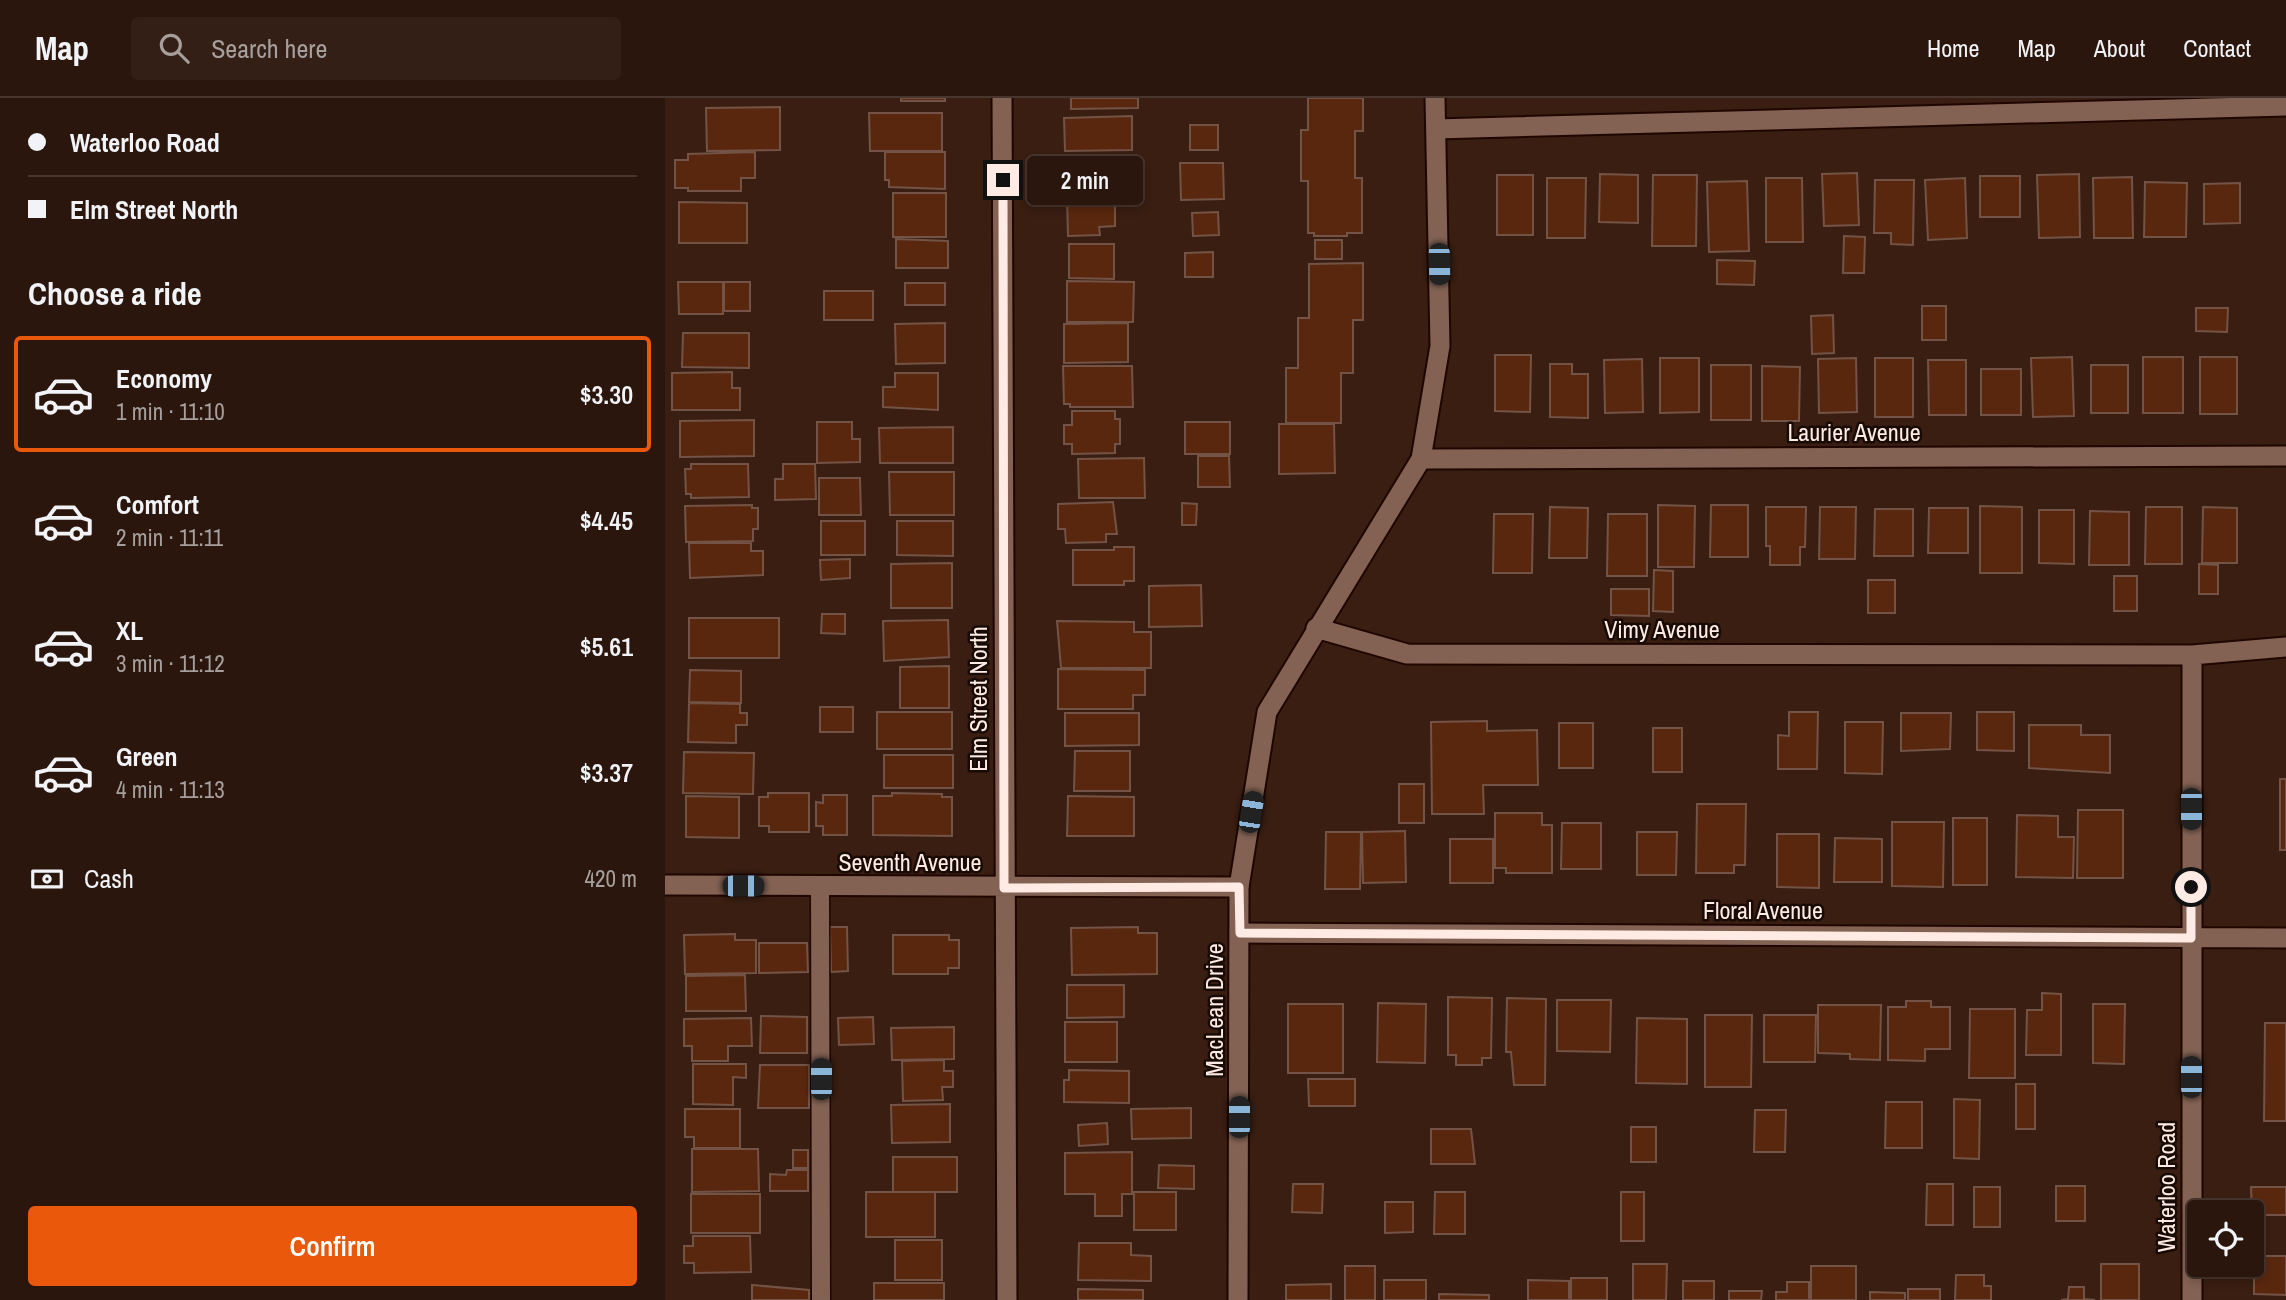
<!DOCTYPE html>
<meta charset="utf-8">
<style>
:root{--surface:#2b160d;--page:#331f16;--text:#f1f3f6;--muted:#a69f9d;--line:#47352e;--accent:#ea580c}
body{margin:0;font-family:"Archivo Narrow",sans-serif;background:var(--page);color:var(--text);height:100vh;display:flex;flex-direction:column;font-size:26px;white-space:nowrap}
*{box-sizing:border-box;margin:0}
p{font-size:23px;color:var(--muted)}
.icon{flex:none;width:38px;height:38px;fill:none;stroke:currentColor;stroke-width:2;stroke-linecap:round;stroke-linejoin:round}
.map{position:relative;flex:1;overflow:hidden}
.side{display:flex;flex-direction:column;background:var(--surface);width:665px}
.side>*{flex:none}
.hud{display:grid;align-content:center;height:154px;padding:0 28px;background:var(--surface)}
.controls{position:absolute;left:1522px;top:1102px;display:grid;gap:14px}
.controls a{display:grid;place-items:center;width:77px;height:77px;border-radius:7px;background:var(--surface);box-shadow:0 4px 10px #0003,0 0 0 2px var(--line);font-size:35px}
.end{position:absolute;width:32px;height:32px;margin:-16px;border:9px solid #ffebe3;background:#111;box-shadow:0 0 0 4px #111}
.from{border-radius:50%}
.bubble{position:absolute;height:49px;border-radius:7px;background:var(--surface);box-shadow:0 4px 10px #0003,0 0 0 2px var(--line);font-size:23px;font-weight:600;line-height:49px;text-align:center}
.car{position:absolute;width:21px;height:42px;margin:-21px -10px;border-radius:9px;box-shadow:0 0 5px 2px #0007;background:linear-gradient(#222 24%,#8ab4d8 0 40%,#222 0 76%,#8ab4d8 0 86%,#222 0)}
.hud b{display:flex;align-items:center;gap:24px;height:66px;font-size:26px}
.hud b+b{border-top:2px solid var(--line)}
.hud i{width:18px;height:18px;background:var(--text)}
ul{padding:0;list-style:none}
li{display:flex;align-items:center;gap:21px;height:116px;margin:0 14px 10px;padding:0 14px;border:4px solid transparent;border-radius:7px}
li div{flex:1}
li b{display:block;font-size:26px}
li em{font-style:normal;font-weight:600}
li.current{border-color:var(--accent)}
li>.icon{width:63px;height:63px;stroke-width:1.5}
h2{padding:0 28px;font-size:32px;line-height:84px}
.pay{display:flex;align-items:center;gap:18px;height:77px;padding:0 28px;font-size:26px}
.pay p{margin-inline-start:auto}
.button{display:flex;gap:14px;margin-top:auto;padding:14px 28px}
.button a{flex:1;height:80px;border-radius:7px;background:var(--accent);color:#fff;font-size:28px;font-weight:600;line-height:80px;text-align:center}
header{display:flex;align-items:center;gap:42px;box-sizing:border-box;height:98px;padding:0 35px;background:var(--surface);border-bottom:2px solid var(--line)}
header strong{font-size:33px}
nav{display:flex;gap:38px;margin-inline-start:auto;font-size:24px}
.search{width:490px;height:63px;background:var(--page);display:flex;align-items:center;gap:18px;box-sizing:border-box;padding:0 24px;border-radius:7px;color:var(--muted);font-size:26px}
main{display:flex;flex:1;min-height:0}
.map>svg:first-child{display:block}
</style>
<header>
<strong>Map</strong>
<div class="search"><svg class="icon" aria-label="search" viewBox="0 0 24 24"><circle cx="10" cy="10" r="6"/><path d="M15 15l6 6"/></svg>Search here</div>
<nav><a>Home</a><a>Map</a><a>About</a><a>Contact</a></nav>
</header>
<main>
<section class="side">
<div class="hud">
<b><i class="from"></i>Waterloo Road</b>
<b><i></i>Elm Street North</b>
</div>
<h2>Choose a ride</h2>
<ul>
<li class="current"><svg class="icon" aria-label="car" viewBox="0 0 24 24"><path d="M5 17H2v-5l4-1 3-4h7l3 4 3 1v5h-3M9 17h6M6 11h13"/><circle cx="7" cy="17" r="2"/><circle cx="17" cy="17" r="2"/></svg><div><b>Economy</b><p>1 min · 11:10</p></div><em>$3.30</em></li>
<li><svg class="icon" aria-label="car" viewBox="0 0 24 24"><path d="M5 17H2v-5l4-1 3-4h7l3 4 3 1v5h-3M9 17h6M6 11h13"/><circle cx="7" cy="17" r="2"/><circle cx="17" cy="17" r="2"/></svg><div><b>Comfort</b><p>2 min · 11:11</p></div><em>$4.45</em></li>
<li><svg class="icon" aria-label="car" viewBox="0 0 24 24"><path d="M5 17H2v-5l4-1 3-4h7l3 4 3 1v5h-3M9 17h6M6 11h13"/><circle cx="7" cy="17" r="2"/><circle cx="17" cy="17" r="2"/></svg><div><b>XL</b><p>3 min · 11:12</p></div><em>$5.61</em></li>
<li><svg class="icon" aria-label="car" viewBox="0 0 24 24"><path d="M5 17H2v-5l4-1 3-4h7l3 4 3 1v5h-3M9 17h6M6 11h13"/><circle cx="7" cy="17" r="2"/><circle cx="17" cy="17" r="2"/></svg><div><b>Green</b><p>4 min · 11:13</p></div><em>$3.37</em></li>
</ul>
<div class="pay"><svg class="icon" aria-label="cash" viewBox="0 0 24 24"><path d="M3 7h18v10H3z"/><circle cx="12" cy="12" r="2"/></svg>Cash<p>420 m</p></div>
<div class="button"><a>Confirm</a></div>
</section>
<div class="map">
<svg width="1621" height="1202" viewBox="0 0 1621 1202">
<rect width="100%" height="100%" fill="#391e11"/>
<path fill="#59270e" stroke="#735345" stroke-width="2" d="M236 0H280V3H236Z
M406 0H473V10L406 11Z
M643 0H698V33H690V80H697V135H682V138H649V135H643V83H636V32H643Z
M115 9V52L42 53 41 10Z
M204 15H277V53H205Z
M467 18V52L400 53 399 20Z
M525 27H553V52H525Z
M90 54V80H76V93H23V90H10V62H23V56Z
M220 54H280V91L224 89V82H220Z
M467 60 468 95 401 96V61Z
M515 65H558L559 101 516 102Z
M1192 75 1194 127 1159 128 1157 76Z
M935 76 973 77V125L934 124Z
M1414 76 1415 139 1374 140 1372 77Z
M832 77H868V137H832Z
M988 77H1032L1031 148H987Z
M1315 78H1355V119H1315Z
M1467 79 1468 140H1429L1428 80Z
M882 80H921L920 140H882Z
M1101 80H1137L1138 144H1101Z
M1300 80 1302 140 1263 142 1260 82Z
M1210 82H1249L1248 147 1226 146V135H1209Z
M1082 83 1084 153 1044 154 1042 84Z
M1480 84 1522 85 1521 139H1479Z
M1575 85V125L1539 126V86Z
M228 95H281V139H228Z
M402 100H450V128L434 129 435 137 403 138Z
M14 104 82 105V145H14Z
M553 114 554 137 528 138 527 115Z
M1179 138 1200 139 1199 175H1178Z
M231 141 283 143V170H231Z
M650 142H677V161H650Z
M404 146H449V181L404 180Z
M548 154V179H520V155Z
M1052 162 1090 163 1089 187 1052 186Z
M698 165V222H688V275H676V325H621V270H633V220H644V166Z
M402 183 469 184 468 224H402Z
M13 184H58V216H14Z
M59 184H85V213H59Z
M240 185H280V207H240Z
M159 193H208V222H159Z
M1257 208H1281V242H1257Z
M1531 210H1563L1562 234 1531 233Z
M1168 217 1169 255 1147 256 1146 218Z
M280 225V265L231 266 230 226Z
M463 225V264L399 265V226Z
M18 235H84V270L17 269Z
M830 257H866L865 314 830 313Z
M1407 259 1409 318 1368 319 1366 260Z
M1478 259H1518V315H1478Z
M1535 259H1572V316H1535Z
M995 260H1034V314L995 315Z
M1191 260 1192 314 1154 315 1153 261Z
M1210 260H1248V319H1210Z
M977 261 978 314 940 315 939 262Z
M1263 262H1301V317H1264Z
M885 266H907V276H923V320L885 319Z
M1046 267H1086V322H1046Z
M1426 267H1463V315H1426Z
M398 268H467L468 309H405V306H399Z
M1097 268 1135 269 1134 323H1097Z
M1316 271H1356V317H1316Z
M67 274V290H75V312H7V275Z
M230 275H273V312L218 309V289H230Z
M407 313H450V321H455V346H450V355L407 356V346H399V327H407Z
M89 322V358L15 359V323Z
M152 324H187V341H195V364L152 365Z
M520 324H565V356H520Z
M614 326H669L670 375 614 376Z
M288 329V365H215L214 330Z
M533 358H564L565 389H533Z
M479 360 480 400H414L413 361Z
M26 366H83L84 399 26 400V396H21L20 371H26Z
M118 366H150L151 401 110 402V381H118Z
M224 374H289V417H225Z
M154 380H195L196 417H154Z
M448 404 452 436H441V444L401 445 400 431H393V406Z
M517 405 532 406 531 427H517Z
M87 407V410H93V431H88V443L21 444 20 408Z
M993 407 1030 408 1029 469H993Z
M1046 407H1083V459H1045Z
M1315 408 1357 409V475H1315Z
M885 409 923 410 922 460H884Z
M1101 409H1141L1140 449H1135V467H1105V448H1101Z
M1155 409H1191L1190 461H1154Z
M1481 409H1517V466H1480Z
M1538 409 1572 410V465H1537Z
M1264 410H1303V455H1263Z
M1210 411H1248V458H1209Z
M1374 412H1409V466L1374 465Z
M1425 413 1464 414V467H1424Z
M829 416H868L867 475H828Z
M943 416H982V478H942Z
M156 423H200V457H156Z
M232 423H288V458L232 457Z
M24 445H86V453H98V477L25 480Z
M449 449H469V483H459V487H408V452H449Z
M185 461V480L156 482 155 462Z
M287 465V510H226V466Z
M1534 466 1553 467V496H1534Z
M989 472 1008 473V514L988 513Z
M1449 478H1472V513H1449Z
M1203 482H1230V515H1203Z
M536 487 537 528 484 529V488Z
M946 491H984V518L946 517Z
M157 516H180V536L156 535Z
M24 520H114V560H24Z
M283 522 284 559 219 563 218 523Z
M392 523 469 524V534H486V570H396Z
M284 568V610H235V569Z
M393 571 480 572V597H468V611H393Z
M25 572 76 573V605L24 604Z
M24 605 75 606V615H82V627H71V645L23 644Z
M155 609H188V634H155Z
M212 614H287V651H212Z
M1124 614H1153L1152 671H1113V637L1124 638Z
M1312 614H1349V653L1312 652Z
M400 615H474V647L400 648Z
M1236 615H1286L1285 651 1236 653Z
M822 623V633L872 632 873 687H818L819 716H767L766 624Z
M1180 624H1218L1217 676 1180 675Z
M894 625H928V670H894Z
M1364 627H1416V637H1445V675L1364 670Z
M988 630H1017V674H988Z
M410 653H465V693H409Z
M19 654 89 655 88 696 18 695Z
M219 657H288V690H219Z
M1615 681H1621V752H1615Z
M734 686H759V725H734Z
M103 695H144V734H104V728H94V699H103Z
M227 695 277 696V699H287V738L208 737V698H227Z
M158 697H182V737H158V728H151V704L158 705Z
M21 698 74 699V740L21 739Z
M403 698 469 699V738H402Z
M1032 706H1081L1080 767H1069V775H1031Z
M1413 712H1458V780H1412Z
M830 715H877V727H887V775H841V770H830Z
M1352 717 1393 718V739H1409L1408 780 1351 779Z
M1288 720H1322V787H1288Z
M1227 724H1279L1278 789 1227 788Z
M897 725H936V771H896Z
M740 733 741 784 698 785 697 734Z
M661 734H696L695 791H660Z
M972 734H1012L1011 777H972Z
M1112 736H1154V790L1112 789Z
M1170 740 1217 741V784H1169Z
M785 741H828V785H785Z
M165 829H182L183 873 166 874Z
M473 829V835H492V876L407 877 406 830Z
M70 836V842H91V875L20 876 19 837Z
M228 837H284V842H294V870H283V876H228Z
M94 845H142L143 874 94 875Z
M80 877 81 913H21V878Z
M402 887H459V919L402 920Z
M1377 895 1396 896V957H1361L1362 912H1377Z
M783 899 827 900 826 960H817V967H791V957H783Z
M842 900 881 901 880 987H849L846 954H841Z
M892 902H946L945 954 892 953Z
M1241 903H1266V909H1285V951H1260V963L1223 962V909H1241Z
M713 905 761 906 760 965 712 964Z
M623 906H678V975H623Z
M1428 906H1460L1459 966 1428 965Z
M1153 907H1216L1215 962 1185 961V956L1153 955Z
M1305 911H1350V980H1304Z
M1040 917H1087L1086 989H1040Z
M1099 917H1151L1150 964H1099Z
M96 918 142 919V955H95Z
M208 919 209 946 174 947 173 920Z
M86 920 87 948H63V963H27V948H19V921Z
M972 920 1022 921V986L971 985Z
M400 924H452V964H400Z
M1600 925H1621V1023H1599Z
M289 929V961L227 962 226 930Z
M279 962V973H288V989H277L278 1002 238 1003 237 963Z
M28 966H81V980L68 979V1007L28 1006Z
M95 967H144V1010H93Z
M404 972 464 973V1005L399 1004V982H404Z
M643 981H690V1008H644Z
M1351 986H1370V1031H1351Z
M1289 1001 1315 1002 1314 1061 1289 1060Z
M1221 1004H1257V1050H1220Z
M285 1006V1044L227 1045 226 1007Z
M526 1010V1040L467 1041 466 1011Z
M20 1011H75V1050H29V1039H20Z
M1090 1012H1121L1120 1054H1089Z
M442 1025 443 1046 414 1048 413 1027Z
M966 1029H991V1064H966Z
M766 1031H806L810 1066H766Z
M27 1051H93L94 1093 27 1094Z
M128 1052H143V1070H128Z
M467 1054V1096H457V1118H430V1096H400V1055Z
M228 1059H292V1094H228Z
M494 1067 529 1068V1091L493 1090Z
M122 1072H143V1093H105V1076L121 1077Z
M628 1086H658L657 1115 627 1114Z
M1262 1086H1288V1127H1261Z
M1391 1088H1420V1123H1391Z
M1309 1089H1335V1129H1309Z
M1586 1089H1621V1117H1587Z
M201 1094H270V1139H201Z
M469 1094H511V1132H469Z
M770 1094H800V1136H769Z
M956 1094H979V1143H956Z
M26 1096H95V1135H26Z
M720 1104H748V1134L720 1135Z
M28 1138H85L86 1174 29 1175V1165H19V1148H28Z
M230 1142H277V1182H230Z
M414 1145H466V1157L486 1158V1183L413 1182Z
M1589 1158H1621V1197L1589 1196Z
M968 1166H1002L1001 1202H968Z
M1436 1166H1474V1202H1436Z
M680 1168H710V1202H680Z
M1146 1168H1191V1202H1146Z
M1291 1177H1319V1188H1326V1202H1290Z
M906 1180H942V1202H906Z
M719 1182H761V1202H719Z
M863 1182 904 1183V1202H863Z
M1018 1183H1049V1202H1018Z
M1122 1184H1144V1202H1111V1194H1122Z
M209 1185H279V1202H209Z
M666 1186V1202H621V1187Z
M87 1187 144 1192V1202H87Z
M1404 1189H1419V1201L1430 1202H1396L1403 1201Z
M413 1191 478 1192V1202H413Z
M1243 1191H1275V1202H1243Z
M1064 1193H1097L1096 1202H1064Z
M1205 1194 1240 1195V1202H1205Z
M774 1196 824 1197V1202H774Z"/>
<g fill="none" stroke-linecap="round" stroke-linejoin="round">
<defs>
<path id="service" d="M155 788 156 1202"/>
<path id="minor" d="M337 0 342 1202
M771 31 1621 8
M756 361 1621 358
M651 530 742 556 1527 557 1621 549
M0 787 574 789
M575 835 1621 840
M1527 1202V557"/>
<path id="tertiary" d="M573 1202 574 789 602 614 756 361 775 248 770 0"/>
</defs>
<use href="#service" stroke="#1f0600" stroke-width="21"/>
<use href="#minor" stroke="#1f0600" stroke-width="23"/>
<use href="#tertiary" stroke="#1f0600" stroke-width="23"/>
<use href="#service" stroke="#836253" stroke-width="18"/>
<use href="#minor" stroke="#836253" stroke-width="19"/>
<use href="#tertiary" stroke="#836253" stroke-width="19"/>
</g>
<g fill="none" stroke-linecap="round" stroke-linejoin="round">
<path stroke="#ffebe3" stroke-width="9" d="M338 82 339 790 574 789 575 835 1526 840V789"/>
</g>
<g text-anchor="middle" stroke-width="5" stroke-linejoin="round" paint-order="stroke">
<g font-size="24" fill="#ffebe3" stroke="#180b06">
<text x="1189" y="343">Laurier Avenue</text>
<text x="997" y="540">Vimy Avenue</text>
<text transform="translate(314 601) rotate(-90)" y="8">Elm Street North</text>
<text x="245" y="773">Seventh Avenue</text>
<text x="1098" y="821">Floral Avenue</text>
<text transform="translate(550 912) rotate(-90)" y="8">MacLean Drive</text>
<text transform="translate(1502 1089) rotate(-90)" y="8">Waterloo Road</text>
</g>
</g>
</svg>
<div class="controls">
<a><svg class="icon" aria-label="locate" viewBox="0 0 24 24"><circle cx="12" cy="12" r="6"/><path d="M12 2v4M12 18v4M2 12h4M18 12h4"/></svg></a>
</div>
<i class="end from" style="left:1526px;top:789px"></i>
<i class="end" style="left:338px;top:82px"></i>
<div class="bubble" style="left:362px;top:58px;width:116px">2 min</div>
<i class="car" style="left:774px;top:166px;rotate:179deg"></i>
<i class="car" style="left:1526px;top:711px;rotate:180deg"></i>
<i class="car" style="left:586px;top:714px;rotate:9deg"></i>
<i class="car" style="left:78px;top:788px;rotate:90deg"></i>
<i class="car" style="left:1526px;top:979px;rotate:0deg"></i>
<i class="car" style="left:156px;top:981px;rotate:0deg"></i>
<i class="car" style="left:574px;top:1019px;rotate:0deg"></i>
</div>
</main>
